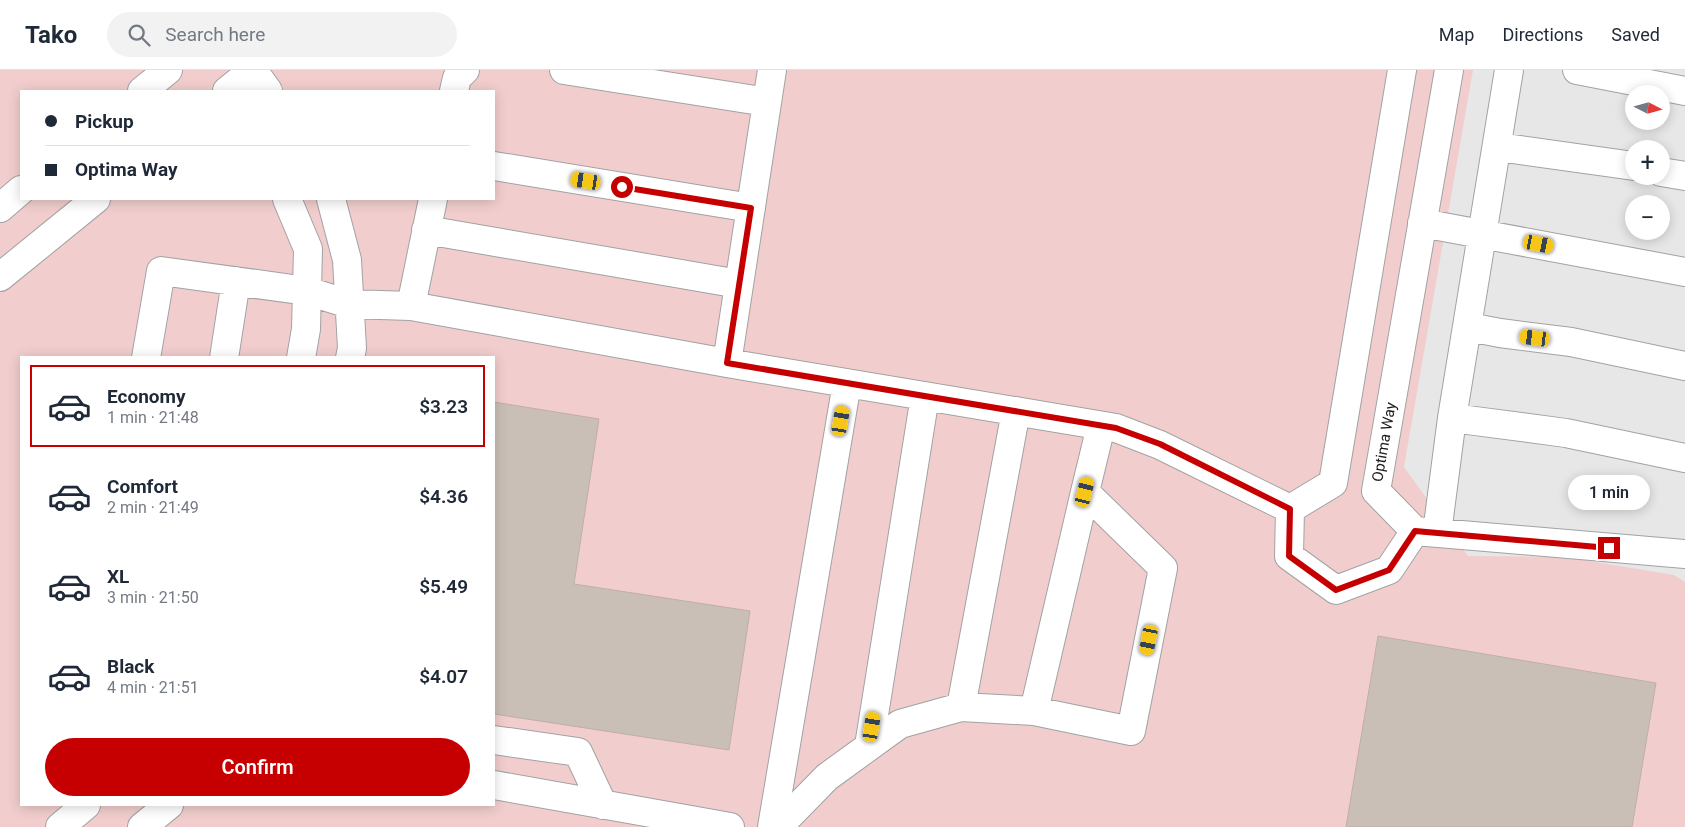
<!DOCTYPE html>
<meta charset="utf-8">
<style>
:root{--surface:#fff;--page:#f2f2f3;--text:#1f2937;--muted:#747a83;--line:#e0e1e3;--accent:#c60001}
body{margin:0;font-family:Roboto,sans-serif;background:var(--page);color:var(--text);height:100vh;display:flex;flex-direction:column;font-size:19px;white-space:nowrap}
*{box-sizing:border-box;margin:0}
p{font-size:16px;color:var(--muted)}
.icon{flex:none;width:28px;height:28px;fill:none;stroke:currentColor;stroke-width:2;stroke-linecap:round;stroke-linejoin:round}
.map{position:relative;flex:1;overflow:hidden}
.sheet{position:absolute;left:20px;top:286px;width:475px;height:450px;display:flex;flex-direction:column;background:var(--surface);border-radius:0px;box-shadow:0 2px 12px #0003}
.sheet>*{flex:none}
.guide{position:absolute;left:20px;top:20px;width:475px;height:110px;border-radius:0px;box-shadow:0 2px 12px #0003;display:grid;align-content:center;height:110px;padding:0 25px;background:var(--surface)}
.needle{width:32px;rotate:96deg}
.buttons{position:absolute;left:1625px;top:15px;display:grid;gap:10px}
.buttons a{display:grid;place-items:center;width:45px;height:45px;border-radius:50%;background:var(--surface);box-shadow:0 2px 12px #0003;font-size:25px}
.end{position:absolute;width:22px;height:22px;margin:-11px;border:6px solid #c60001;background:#fff;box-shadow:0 0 0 2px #fff}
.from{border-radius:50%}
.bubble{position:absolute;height:35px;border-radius:18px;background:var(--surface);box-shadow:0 2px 12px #0003;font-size:16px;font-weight:600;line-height:35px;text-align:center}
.car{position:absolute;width:15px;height:30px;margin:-15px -8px;border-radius:6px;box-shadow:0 0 4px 1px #0007;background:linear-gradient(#f5c518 24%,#345 0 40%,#f5c518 0 76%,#345 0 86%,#f5c518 0)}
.guide b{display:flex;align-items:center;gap:18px;height:48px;font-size:19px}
.guide b+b{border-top:1px solid var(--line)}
.guide i{width:12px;height:12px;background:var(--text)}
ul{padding:9px 0 0;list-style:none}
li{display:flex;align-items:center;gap:15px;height:82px;margin:0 10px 8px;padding:0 15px;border:2px solid transparent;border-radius:0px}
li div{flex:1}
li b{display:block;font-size:19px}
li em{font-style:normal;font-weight:600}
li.on{border-color:var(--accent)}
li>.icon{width:45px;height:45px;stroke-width:1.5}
.action{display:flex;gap:10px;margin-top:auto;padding:10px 25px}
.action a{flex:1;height:58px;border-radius:30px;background:var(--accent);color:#fff;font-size:20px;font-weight:600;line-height:58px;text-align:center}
header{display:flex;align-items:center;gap:30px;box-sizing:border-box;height:70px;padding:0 25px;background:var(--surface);border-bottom:1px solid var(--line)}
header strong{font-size:24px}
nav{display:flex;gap:28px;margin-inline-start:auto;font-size:18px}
.search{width:350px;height:45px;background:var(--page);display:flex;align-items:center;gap:12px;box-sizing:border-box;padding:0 18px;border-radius:28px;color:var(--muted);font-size:19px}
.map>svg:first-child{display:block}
</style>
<header>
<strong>Tako</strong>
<div class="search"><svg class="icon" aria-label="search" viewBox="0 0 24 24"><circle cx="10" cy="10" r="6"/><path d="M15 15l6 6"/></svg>Search here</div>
<nav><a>Map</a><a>Directions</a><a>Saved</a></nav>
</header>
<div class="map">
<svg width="1685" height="757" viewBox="0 0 1685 757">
<rect width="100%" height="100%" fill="#eee9df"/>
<path fill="#f1cecd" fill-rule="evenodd" d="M0 0H1685V757H0ZM21 21H494V129H21ZM1634 24H1661V51H1634ZM1634 79H1661V106H1634ZM1634 134H1661V161H1634ZM21 288H494V735H21Z"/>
<path fill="#e7e7e7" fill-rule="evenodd" d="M1473 0H1685V512L1674 505 1565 487 1468 486 1404 397ZM1634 24H1661V51H1634ZM1634 79H1661V106H1634ZM1634 134H1661V161H1634Z"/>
<path fill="#cabfb6" stroke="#c0afa1" d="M494 332 599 349 574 514 750 541 729 680 494 644Z
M1378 566 1656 613 1632 757H1346Z"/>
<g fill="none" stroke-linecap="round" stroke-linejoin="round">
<defs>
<path id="minor" d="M253 0 268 21
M564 0 767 32
M1402 0 1333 413 1290 439 1289 486 1336 520 1389 500 1415 461
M1449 0 1376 421 1415 461 1685 484
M1577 0 1685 21
M142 21 168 0
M227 21 253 0
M454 21 457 8 465 0
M1498 77 1634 96
M494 96 751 138
M1661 102 1685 106
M287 129 308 179 306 259 301 288
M331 129 347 190 352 278 350 288
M0 138 21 120
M1422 153 1685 202
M426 160 739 214
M0 207 96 129
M411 236 433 129
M1469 257 1500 263 1571 272 1685 296
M146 288 161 201 307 221 349 234 411 236 727 293 772 0
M224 288 236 211
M727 293 1116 358 1160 375 1290 439
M1452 348 1566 363 1685 388
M1437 463 1452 348 1509 0
M961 637 1016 341
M1034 641 1085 422
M494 670 578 682 603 735
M869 676 925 326
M494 715 730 757
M60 757 86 735
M142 757 169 735
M772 757 847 313
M778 757 827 707 900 654 961 637 1034 641 1131 661 1163 498 1085 422 1101 356"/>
</defs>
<use href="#minor" stroke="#a2a2a2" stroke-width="30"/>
<use href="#minor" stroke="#fff" stroke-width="28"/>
</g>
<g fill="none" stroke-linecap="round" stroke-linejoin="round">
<path stroke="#c60001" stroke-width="6" d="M622 117 751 138 727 293 1116 358 1160 374 1290 439 1289 486 1336 520 1389 500 1415 461 1609 478"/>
</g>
<g text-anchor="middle" stroke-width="4" stroke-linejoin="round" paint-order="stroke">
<g font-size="15" fill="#1b1b1b" stroke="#fff">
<text transform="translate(1384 372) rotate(-80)" y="5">Optima Way</text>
</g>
</g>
</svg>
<div class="buttons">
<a><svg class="needle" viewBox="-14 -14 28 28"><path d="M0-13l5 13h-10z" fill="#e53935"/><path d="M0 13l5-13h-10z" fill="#747a83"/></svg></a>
<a>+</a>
<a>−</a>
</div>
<i class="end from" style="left:622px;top:117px"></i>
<i class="end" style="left:1609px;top:478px"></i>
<div class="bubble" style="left:1568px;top:405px;width:82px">1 min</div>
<i class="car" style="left:586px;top:111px;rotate:279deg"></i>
<i class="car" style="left:1539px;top:174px;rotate:101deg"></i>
<i class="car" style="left:1535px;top:268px;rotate:277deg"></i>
<i class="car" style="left:841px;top:351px;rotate:10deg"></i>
<i class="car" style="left:1085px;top:422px;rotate:14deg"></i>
<i class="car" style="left:1149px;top:570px;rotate:191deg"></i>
<i class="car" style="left:872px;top:657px;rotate:9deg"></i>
<div class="guide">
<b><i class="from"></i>Pickup</b>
<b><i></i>Optima Way</b>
</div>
<section class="sheet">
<ul>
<li class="on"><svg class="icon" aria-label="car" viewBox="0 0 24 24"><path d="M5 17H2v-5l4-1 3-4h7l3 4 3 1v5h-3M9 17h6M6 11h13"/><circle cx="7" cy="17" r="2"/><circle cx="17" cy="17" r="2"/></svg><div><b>Economy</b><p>1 min · 21:48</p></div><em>$3.23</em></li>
<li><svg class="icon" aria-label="car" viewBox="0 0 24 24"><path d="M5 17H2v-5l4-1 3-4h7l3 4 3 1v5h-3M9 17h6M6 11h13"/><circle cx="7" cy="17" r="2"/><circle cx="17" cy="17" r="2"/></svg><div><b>Comfort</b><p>2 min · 21:49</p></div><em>$4.36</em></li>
<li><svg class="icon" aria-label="car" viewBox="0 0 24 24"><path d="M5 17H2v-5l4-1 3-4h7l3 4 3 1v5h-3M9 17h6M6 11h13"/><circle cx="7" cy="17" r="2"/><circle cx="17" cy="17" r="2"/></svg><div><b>XL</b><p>3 min · 21:50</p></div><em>$5.49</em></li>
<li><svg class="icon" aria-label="car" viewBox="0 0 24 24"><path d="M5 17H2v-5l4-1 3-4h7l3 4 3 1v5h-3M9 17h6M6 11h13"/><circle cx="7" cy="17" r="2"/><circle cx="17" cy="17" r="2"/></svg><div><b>Black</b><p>4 min · 21:51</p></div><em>$4.07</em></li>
</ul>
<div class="action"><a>Confirm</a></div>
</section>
</div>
